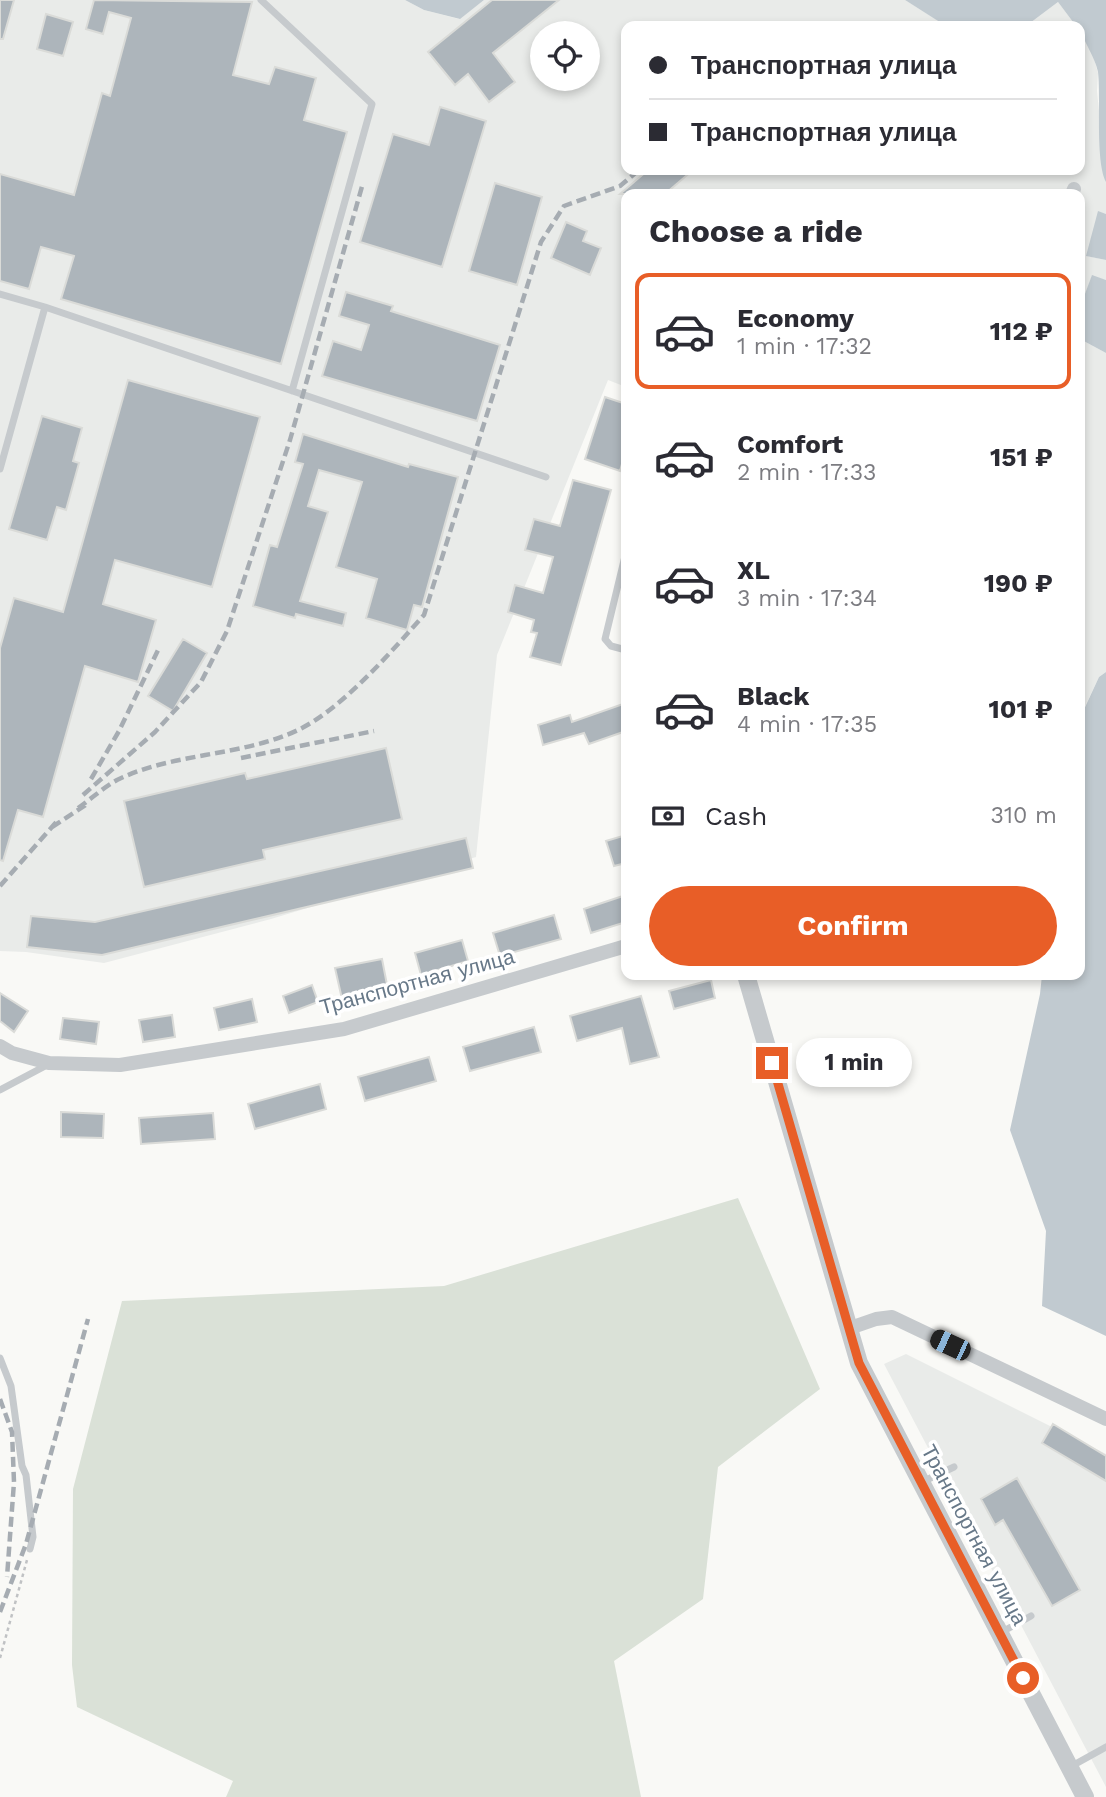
<!DOCTYPE html>
<meta charset="utf-8">
<style>
:root{--surface:#fff;--page:#f2f2f3;--text:#2b2b33;--muted:#7c7c81;--line:#e1e1e2;--accent:#e85e27}
body{margin:0;font-family:"Work Sans",sans-serif;background:var(--page);color:var(--text);height:100vh;display:flex;flex-direction:column;font-size:26px;white-space:nowrap}
*{box-sizing:border-box;margin:0}
p{font-size:23px;color:var(--muted)}
.icon{flex:none;width:38px;height:38px;fill:none;stroke:currentColor;stroke-width:2;stroke-linecap:round;stroke-linejoin:round}
.map{position:relative;flex:1;overflow:hidden}
.details{position:absolute;left:621px;top:189px;width:464px;height:791px;display:flex;flex-direction:column;background:var(--surface);border-radius:14px;box-shadow:0 4px 10px #0003}
.details>*{flex:none}
.banner{position:absolute;left:621px;top:21px;width:464px;height:154px;border-radius:14px;box-shadow:0 4px 10px #0003;display:grid;align-content:center;height:154px;padding:0 28px;background:var(--surface)}
.buttons{position:absolute;left:530px;top:21px;display:grid;gap:14px}
.buttons a{display:grid;place-items:center;width:70px;height:70px;border-radius:50%;background:var(--surface);box-shadow:0 4px 10px #0003;font-size:35px}
.end{position:absolute;width:32px;height:32px;margin:-16px;border:9px solid #e85e27;background:#fff;box-shadow:0 0 0 4px #fff}
.from{border-radius:50%}
.bubble{position:absolute;height:49px;border-radius:24px;background:var(--surface);box-shadow:0 4px 10px #0003;font-size:23px;font-weight:700;line-height:49px;text-align:center}
.car{position:absolute;width:21px;height:42px;margin:-21px -10px;border-radius:9px;box-shadow:0 0 5px 2px #0007;background:linear-gradient(#222 24%,#8ab4d8 0 40%,#222 0 76%,#8ab4d8 0 86%,#222 0)}
.banner b{display:flex;align-items:center;gap:24px;height:66px;font-size:26px}
.banner b+b{border-top:2px solid var(--line)}
.banner i{width:18px;height:18px;background:var(--text)}
ul{padding:0;list-style:none}
li{display:flex;align-items:center;gap:21px;height:116px;margin:0 14px 10px;padding:0 14px;border:4px solid transparent;border-radius:14px}
li div{flex:1}
li b{display:block;font-size:26px}
li em{font-style:normal;font-weight:700}
li.selected{border-color:var(--accent)}
li>.icon{width:63px;height:63px;stroke-width:1.5}
h2{padding:0 28px;font-size:32px;line-height:84px}
.pay{display:flex;align-items:center;gap:18px;height:77px;padding:0 28px;font-size:26px}
.pay p{margin-inline-start:auto}
.button{display:flex;gap:14px;margin-top:auto;padding:14px 28px}
.button a{flex:1;height:80px;border-radius:42px;background:var(--accent);color:#fff;font-size:28px;font-weight:700;line-height:80px;text-align:center}
.map>svg:first-child{display:block}
</style>
<div class="map">
<svg width="1106" height="1797" viewBox="0 0 1106 1797">
<rect width="100%" height="100%" fill="#f9f9f6"/>
<path fill="#e9ebe9" fill-rule="evenodd" d="M0 0H405L424 10 459 19 484 0H905L947 26H626V170H1080V32L1091 48 1098 73 1097 91 1106 182V214L1099 212 1087 256 1106 260V280L1092 276 1080 307V194H626V387L608 380 497 655 476 857 271 919 104 963 26 952 0 951ZM542 33H588V79H542Z
M1058 2 1076 26H1026Z
M1080 339 1106 353V672L1099 677 1081 715Z
M906 1354 1106 1454V1787L884 1364Z"/>
<path fill="#dae1d7" d="M738 1198 820 1389 718 1467 703 1599 614 1661 641 1797H226L233 1781 77 1707 72 1665 73 1489 122 1301 444 1286Z"/>
<path fill="#c1cad0" d="M405 0H484L460 19 424 10Z
M905 0H1106V182C1095 161 1101 99 1098 72 1095 56 1080 36 1080 26H1076L1058 2 1026 26H946Z
M1098 211 1106 214V260L1086 256Z
M1092 275 1106 280V353L1080 339V307Z
M1106 672V1336L1042 1306 1046 1231 1010 1130 1040 994 1042 975H1080V718L1099 677Z"/>
<path fill="#adb5bb" stroke="#dadbd8" stroke-width="2" d="M0 0H14L3 39H0Z
M94 0 252 2 233 75 269 84 275 67 316 78 304 120 347 132 281 364 61 299 74 256 41 247 29 289 0 281V174L74 195 102 93 110 96 131 18 109 12 103 34 86 29Z
M492 0H559L493 53 515 82 489 102 468 74 455 85 428 52Z
M46 14 73 22 63 56 37 49Z
M440 107 486 121 442 267 360 242 393 134 429 145Z
M648 170H693L665 194H620Z
M495 183 542 197 517 285 469 271Z
M566 222 587 231 583 241 601 248 590 275 551 258Z
M346 292 393 306 391 311 500 345 477 421 322 376 333 341 361 350 369 325 339 316Z
M128 380 260 417 212 587 115 560 103 604 156 620 138 682 85 666 43 817 18 810 3 861 0 860V648L14 598 63 612Z
M605 397 626 404V450L620 471 585 459Z
M42 416 82 428 73 461 79 463 66 510 57 507 47 540 9 529Z
M303 434 408 467 409 464 458 477 422 607 414 605 407 630 366 618 377 579 336 567 362 482 319 470 308 506 328 512 300 601 346 613 343 626 296 614 295 618 253 606 270 545 277 547 303 464 295 462Z
M573 480 611 490 561 665 530 657 537 633 531 632 534 620 508 612 515 585 543 593 553 557 525 550 534 519 560 526Z
M183 639 207 653 173 711 148 696Z
M626 703V731L589 744 584 733 543 745 538 725 570 715 572 722Z
M386 748 402 819 263 850 265 859 144 887 124 801 245 773 247 779Z
M626 835V863L614 866 606 841Z
M466 838 473 868 102 955 27 947 31 916 95 922Z
M626 895V922L591 933 584 909Z
M554 915 561 939 500 956 493 933Z
M462 940 468 961 421 975 415 953Z
M382 959 388 990 342 999 335 968Z
M711 980 715 998 674 1009 669 991Z
M312 985 318 1002 289 1013 283 996Z
M0 993 28 1011 14 1032 0 1021Z
M641 996 659 1057 630 1064 622 1028 577 1041 570 1016Z
M252 999 257 1022 219 1030 214 1008Z
M172 1015 175 1037 143 1042 139 1020Z
M63 1018 99 1022 96 1044 60 1039Z
M534 1027 541 1052 470 1071 463 1047Z
M429 1057 436 1081 365 1101 358 1077Z
M320 1084 326 1109 255 1129 248 1104Z
M61 1112 104 1114 103 1138 61 1137Z
M213 1113 215 1139 141 1144 139 1118Z
M1053 1424 1106 1456V1481L1042 1443Z
M1017 1478 1080 1590 1052 1606 1003 1520 995 1525 981 1499Z"/>
<g fill="none" stroke-linecap="round" stroke-linejoin="round">
<path stroke="#c0c2c4" stroke-width="2.5" stroke-dasharray="3.5 3.5" stroke-linecap="butt" d="M0 1658 27 1560"/>
<path stroke="#c6cacd" stroke-width="7" d="M261 0 372 104 292 391
M0 294 45 307 0 469
M45 307 546 477
M626 552 605 639 611 646 626 650
M0 1090 49 1064
M0 1358 11 1386 22 1466 26 1475 33 1537 30 1549
M922 1482 954 1467
M1000 1633 1031 1616
M1070 1767 1106 1747"/>
<path stroke="#c6cacd" stroke-width="14" d="M1072 194 1074 189
M0 1046 12 1053 49 1063 120 1065 344 1029 626 946
M850 1328 876 1319 892 1317 1106 1419"/>
<path stroke="#c6cacd" stroke-width="18" d="M746 975 859 1363 1085 1797"/>
<path stroke="#a6acb2" stroke-width="4.5" stroke-dasharray="10 5" stroke-linecap="butt" d="M241 758 374 731
M91 779 119 731 159 648
M83 795 155 732 201 682 227 631 290 440 363 183
M78 808C91 799 104 787 117 780 174 752 241 757 298 730 342 709 391 652 424 615L541 242 564 206 620 186 639 170
M52 827 87 804
M0 886 58 820
M0 1399 12 1432 14 1482 7 1577
M0 1612 26 1544 88 1319"/>
</g>
<g fill="none" stroke-linecap="round" stroke-linejoin="round">
<path stroke="#e85e27" stroke-width="9" d="M772 1063 859 1363 1023 1678"/>
</g>
<g text-anchor="middle" stroke-width="7" stroke-linejoin="round" paint-order="stroke">
<g font-size="21" fill="#677888" stroke="#fff">
<text transform="translate(417 982) rotate(-15)" y="7">Транспортная улица</text>
<text transform="translate(974 1535) rotate(62)" y="7">Транспортная улица</text>
</g>
</g>
</svg>
<div class="buttons">
<a><svg class="icon" aria-label="locate" viewBox="0 0 24 24"><circle cx="12" cy="12" r="6"/><path d="M12 2v4M12 18v4M2 12h4M18 12h4"/></svg></a>
</div>
<i class="end from" style="left:1023px;top:1678px"></i>
<i class="end" style="left:772px;top:1063px"></i>
<div class="bubble" style="left:796px;top:1038px;width:116px">1 min</div>
<i class="car" style="left:950px;top:1345px;rotate:295deg"></i>
<div class="banner">
<b><i class="from"></i>Транспортная улица</b>
<b><i></i>Транспортная улица</b>
</div>
<section class="details">
<h2>Choose a ride</h2>
<ul>
<li class="selected"><svg class="icon" aria-label="car" viewBox="0 0 24 24"><path d="M5 17H2v-5l4-1 3-4h7l3 4 3 1v5h-3M9 17h6M6 11h13"/><circle cx="7" cy="17" r="2"/><circle cx="17" cy="17" r="2"/></svg><div><b>Economy</b><p>1 min · 17:32</p></div><em>112 ₽</em></li>
<li><svg class="icon" aria-label="car" viewBox="0 0 24 24"><path d="M5 17H2v-5l4-1 3-4h7l3 4 3 1v5h-3M9 17h6M6 11h13"/><circle cx="7" cy="17" r="2"/><circle cx="17" cy="17" r="2"/></svg><div><b>Comfort</b><p>2 min · 17:33</p></div><em>151 ₽</em></li>
<li><svg class="icon" aria-label="car" viewBox="0 0 24 24"><path d="M5 17H2v-5l4-1 3-4h7l3 4 3 1v5h-3M9 17h6M6 11h13"/><circle cx="7" cy="17" r="2"/><circle cx="17" cy="17" r="2"/></svg><div><b>XL</b><p>3 min · 17:34</p></div><em>190 ₽</em></li>
<li><svg class="icon" aria-label="car" viewBox="0 0 24 24"><path d="M5 17H2v-5l4-1 3-4h7l3 4 3 1v5h-3M9 17h6M6 11h13"/><circle cx="7" cy="17" r="2"/><circle cx="17" cy="17" r="2"/></svg><div><b>Black</b><p>4 min · 17:35</p></div><em>101 ₽</em></li>
</ul>
<div class="pay"><svg class="icon" aria-label="cash" viewBox="0 0 24 24"><path d="M3 7h18v10H3z"/><circle cx="12" cy="12" r="2"/></svg>Cash<p>310 m</p></div>
<div class="button"><a>Confirm</a></div>
</section>
</div>
